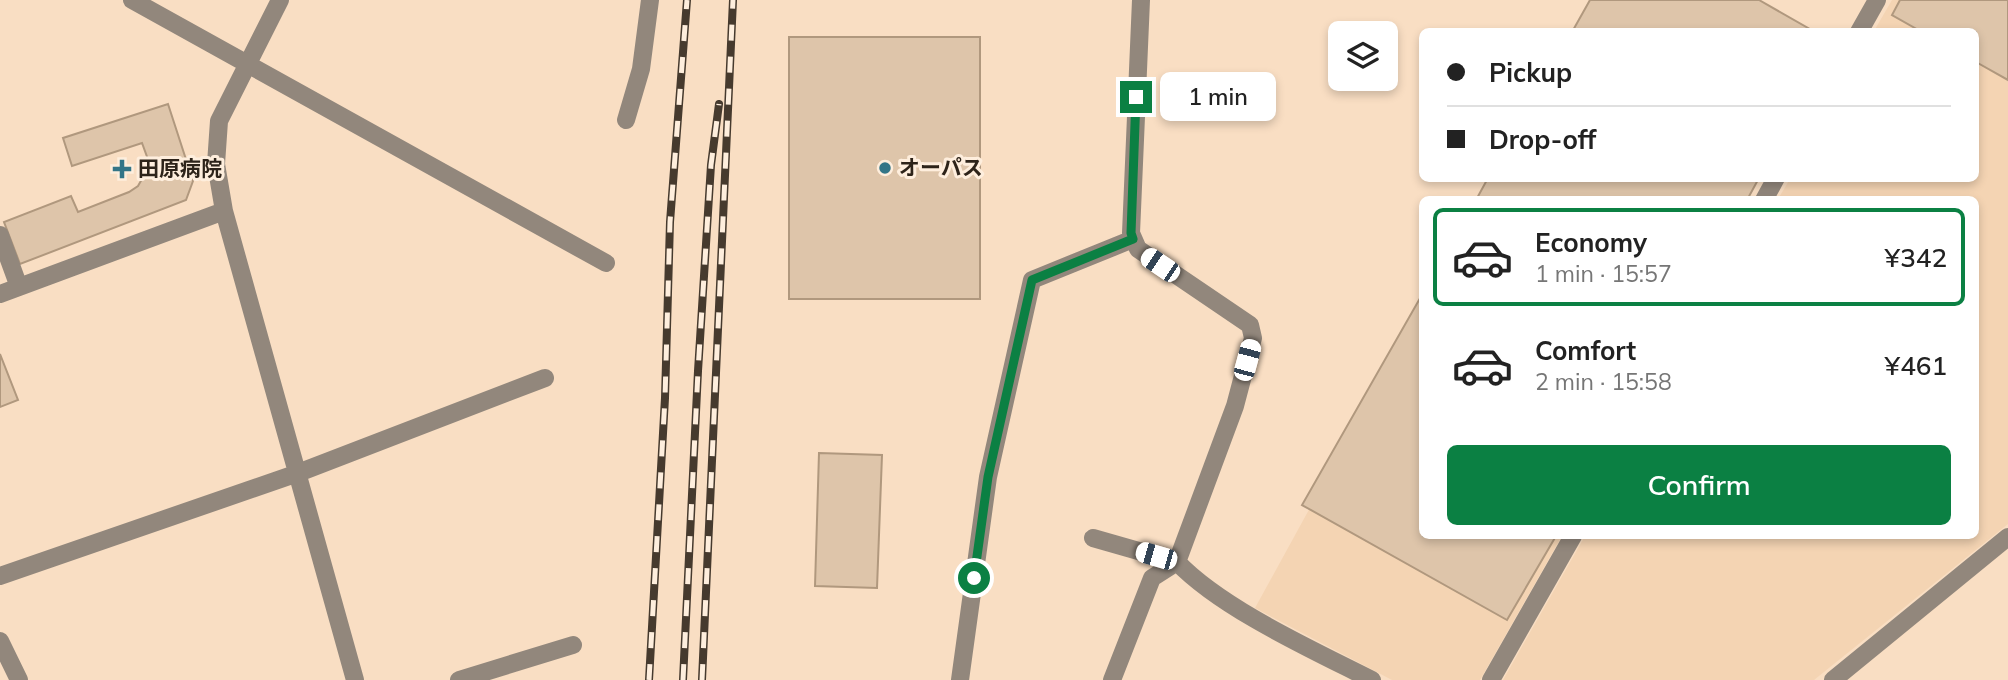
<!DOCTYPE html>
<meta charset="utf-8">
<style>
:root{--surface:#fff;--page:#f2f2f2;--text:#222;--muted:#767676;--line:#e0e0e0;--accent:#0b8043}
body{margin:0;font-family:Mulish,"Noto Sans JP",sans-serif;background:var(--page);color:var(--text);height:100vh;display:flex;flex-direction:column;font-size:26px;white-space:nowrap}
*{box-sizing:border-box;margin:0}
p{font-size:23px;color:var(--muted)}
.icon{flex:none;width:38px;height:38px;fill:none;stroke:currentColor;stroke-width:2;stroke-linecap:round;stroke-linejoin:round}
.map{position:relative;flex:1;overflow:hidden}
.details{position:absolute;left:1419px;top:196px;width:560px;height:343px;display:flex;flex-direction:column;background:var(--surface);border-radius:10px;box-shadow:0 4px 10px #0003}
.details>*{flex:none}
.guide{position:absolute;left:1419px;top:28px;width:560px;height:154px;border-radius:10px;box-shadow:0 4px 10px #0003;display:grid;align-content:center;height:154px;padding:0 28px;background:var(--surface)}
.controls{position:absolute;left:1328px;top:21px;display:grid;gap:14px}
.controls a{display:grid;place-items:center;width:70px;height:70px;border-radius:10px;background:var(--surface);box-shadow:0 4px 10px #0003;font-size:35px}
.end{position:absolute;width:32px;height:32px;margin:-16px;border:9px solid #0b8043;background:#fff;box-shadow:0 0 0 4px #fff}
.from{border-radius:50%}
.bubble{position:absolute;height:49px;border-radius:10px;background:var(--surface);box-shadow:0 4px 10px #0003;font-size:23px;font-weight:600;line-height:49px;text-align:center}
.car{position:absolute;width:21px;height:42px;margin:-21px -10px;border-radius:9px;box-shadow:0 0 5px 2px #0007;background:linear-gradient(#fff 24%,#345 0 40%,#fff 0 76%,#345 0 86%,#fff 0)}
.guide b{display:flex;align-items:center;gap:24px;height:66px;font-size:26px}
.guide b+b{border-top:2px solid var(--line)}
.guide i{width:18px;height:18px;background:var(--text)}
ul{padding:12px 0 0;list-style:none}
li{display:flex;align-items:center;gap:21px;height:98px;margin:0 14px 10px;padding:0 14px;border:4px solid transparent;border-radius:10px}
li div{flex:1}
li b{display:block;font-size:26px}
li em{font-style:normal;font-weight:600}
li.active{border-color:var(--accent)}
li>.icon{width:63px;height:63px;stroke-width:1.5}
.button{display:flex;gap:14px;margin-top:auto;padding:14px 28px}
.button a{flex:1;height:80px;border-radius:10px;background:var(--accent);color:#fff;font-size:28px;font-weight:600;line-height:80px;text-align:center}
.map>svg:first-child{display:block}
</style>
<div class="map">
<svg width="2008" height="680" viewBox="0 0 2008 680">
<rect width="100%" height="100%" fill="#f9dec3"/>
<path fill="#f4d4b3" d="M1892 0H2008V524L1814 680H1503L1585 536H1976V200L1778 199 1790 179 1976 178V32L1874 31Z
M1423 302V536H1562L1480 680H1392L1255 608Z"/>
<path fill="#dec5aa" stroke="#b0987e" stroke-width="2" d="M1590 0H1759L1815 32H1572Z
M1900 0H2008V80L1976 62V32H1922L1892 15Z
M789 37H980V299H789Z
M168 104 193 181 186 200 20 264 4 222 71 196 78 212 129 192 138 186 150 165 142 143 72 166 63 138Z
M1488 178H1759L1747 200H1476Z
M1423 293V536H1556L1507 620 1302 505Z
M0 354 18 400 0 407Z
M819 453 882 455 877 588 815 586Z"/>
<g fill="none" stroke-linecap="round" stroke-linejoin="round">
<path stroke="#92877c" stroke-width="18" d="M132 0 606 263
M280 0 219 121 216 164 224 211 355 680
M1141 0 1131 233 1138 249 1250 325 1253 338 1235 406 1177 562C1222 609 1313 650 1372 680
M1859 32 1877 0
M626 120 641 69 650 0
M1764 200 1776 178
M0 235 19 287
M0 294 224 211
M1093 538 1177 562
M0 576 298 473 545 378
M0 641 19 680
M459 680 573 645
M960 680 988 477 1032 280 1133 239
M1112 680 1152 578 1177 562
M1491 680 1573 536
M1833 680 2008 537"/>
<defs>
<path id="rail" d="M649 680 665 398 670 222 687 0
M683 680 698 371 711 165 719 104
M702 680 733 0"/>
</defs>
<use href="#rail" stroke="#463a2e" stroke-width="8"/>
<use href="#rail" stroke="#feeedd" stroke-width="5" stroke-dasharray="16" stroke-linecap="butt"/>
</g>
<g fill="none" stroke-linecap="round" stroke-linejoin="round">
<path stroke="#0b8043" stroke-width="9" d="M974 578 988 477 1032 280 1133 239 1131 233 1136 97"/>
</g>
<g fill="#337587" stroke="#feeedd" stroke-width="2.5">
<circle cx="885" cy="168" r="7"/>
<path d="M118.5 158.5h7v7h7v7h-7v7h-7v-7h-7v-7h7z"/>
</g>
<g text-anchor="middle" stroke-width="6" stroke-linejoin="round" paint-order="stroke">
<g font-size="21" font-weight="bold" fill="#2d2319" stroke="#feeedd" text-anchor="start">
<text x="899" y="175">オーパス</text>
<text x="138" y="176">田原病院</text>
</g>
</g>
</svg>
<div class="controls">
<a><svg class="icon" aria-label="layers" viewBox="0 0 24 24"><path d="M12 4l9 5-9 5-9-5zM3 14l9 5 9-5"/></svg></a>
</div>
<i class="end from" style="left:974px;top:578px"></i>
<i class="end" style="left:1136px;top:97px"></i>
<div class="bubble" style="left:1160px;top:72px;width:116px">1 min</div>
<i class="car" style="left:1160px;top:265px;rotate:304deg"></i>
<i class="car" style="left:1247px;top:360px;rotate:15deg"></i>
<i class="car" style="left:1156px;top:556px;rotate:286deg"></i>
<div class="guide">
<b><i class="from"></i>Pickup</b>
<b><i></i>Drop-off</b>
</div>
<section class="details">
<ul>
<li class="active"><svg class="icon" aria-label="car" viewBox="0 0 24 24"><path d="M5 17H2v-5l4-1 3-4h7l3 4 3 1v5h-3M9 17h6M6 11h13"/><circle cx="7" cy="17" r="2"/><circle cx="17" cy="17" r="2"/></svg><div><b>Economy</b><p>1 min · 15:57</p></div><em>¥342</em></li>
<li><svg class="icon" aria-label="car" viewBox="0 0 24 24"><path d="M5 17H2v-5l4-1 3-4h7l3 4 3 1v5h-3M9 17h6M6 11h13"/><circle cx="7" cy="17" r="2"/><circle cx="17" cy="17" r="2"/></svg><div><b>Comfort</b><p>2 min · 15:58</p></div><em>¥461</em></li>
</ul>
<div class="button"><a>Confirm</a></div>
</section>
</div>
